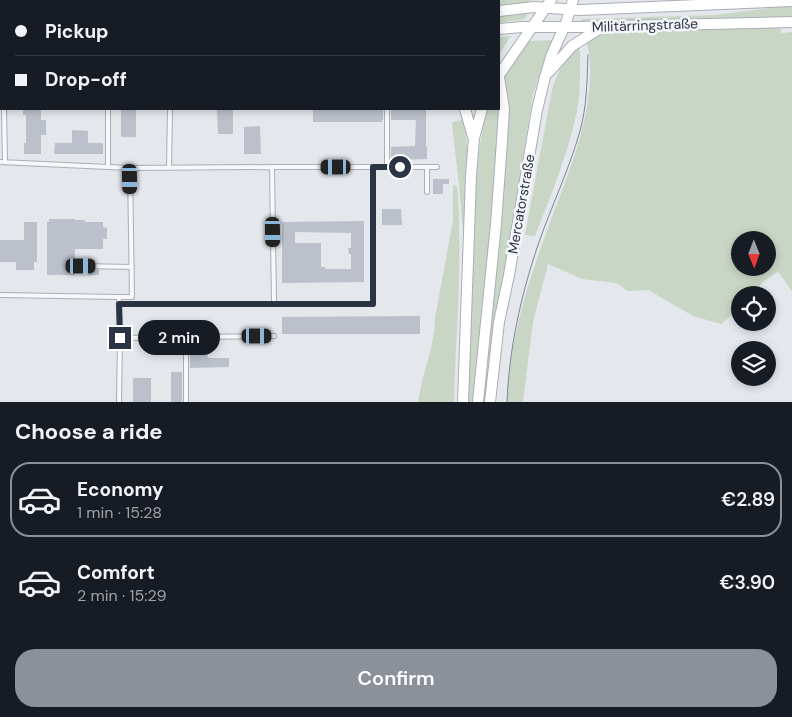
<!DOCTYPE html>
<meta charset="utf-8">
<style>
:root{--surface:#171b24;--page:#242831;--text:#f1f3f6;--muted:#9ea1a6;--line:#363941;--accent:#8c9099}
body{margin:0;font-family:"DM Sans",sans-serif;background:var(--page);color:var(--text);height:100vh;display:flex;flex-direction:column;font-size:19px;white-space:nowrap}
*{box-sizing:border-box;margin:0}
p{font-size:16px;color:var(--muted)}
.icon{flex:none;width:28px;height:28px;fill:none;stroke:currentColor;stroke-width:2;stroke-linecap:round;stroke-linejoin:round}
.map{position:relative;height:402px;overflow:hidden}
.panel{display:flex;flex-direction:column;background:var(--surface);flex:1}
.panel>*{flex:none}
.hud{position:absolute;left:0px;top:0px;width:500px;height:110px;box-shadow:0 2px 8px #0003;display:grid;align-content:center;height:110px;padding:0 15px;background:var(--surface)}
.needle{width:32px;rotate:179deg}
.controls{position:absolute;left:731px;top:231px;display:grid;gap:10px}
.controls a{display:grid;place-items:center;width:45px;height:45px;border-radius:50%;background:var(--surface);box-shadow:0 2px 8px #0003;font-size:25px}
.end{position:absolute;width:22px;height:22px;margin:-11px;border:6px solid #2b3445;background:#fff;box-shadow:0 0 0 2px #fff}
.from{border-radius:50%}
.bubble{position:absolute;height:35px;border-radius:18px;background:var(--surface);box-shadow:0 2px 8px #0003;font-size:16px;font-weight:600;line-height:35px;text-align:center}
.car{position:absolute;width:15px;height:30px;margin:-15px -8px;border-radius:6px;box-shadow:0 0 4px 1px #0007;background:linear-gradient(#222 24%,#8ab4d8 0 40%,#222 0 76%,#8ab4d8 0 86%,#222 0)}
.hud b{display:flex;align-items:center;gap:18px;height:48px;font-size:19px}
.hud b+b{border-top:1px solid var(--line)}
.hud i{width:12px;height:12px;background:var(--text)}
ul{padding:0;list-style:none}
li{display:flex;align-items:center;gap:15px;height:75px;margin:0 10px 8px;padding:0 5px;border:2px solid transparent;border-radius:20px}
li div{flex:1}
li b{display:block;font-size:19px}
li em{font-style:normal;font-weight:600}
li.current{border-color:var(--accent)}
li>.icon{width:45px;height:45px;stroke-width:1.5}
h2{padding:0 15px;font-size:22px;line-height:60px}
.button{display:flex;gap:10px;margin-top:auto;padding:10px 15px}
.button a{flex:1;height:58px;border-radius:20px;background:var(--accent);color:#fff;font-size:20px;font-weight:600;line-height:58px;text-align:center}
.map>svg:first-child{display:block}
</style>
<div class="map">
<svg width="792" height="402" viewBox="0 0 792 402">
<rect width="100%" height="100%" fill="#e4e7ec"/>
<path fill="#c9d6c5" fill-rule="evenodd" d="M0 0H62L68 1H1V60H0Z
M187 0H321L265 1H200Z
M416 0H535L516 4 499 6V1H423Z
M792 5V17L581 23 580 22 582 19 715 15Z
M524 13H527V15L525 19 499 23V15Z
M778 26 782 33 792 32V291L779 273 777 272 763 282 753 295H740V308L721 324 693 316 648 290 628 291 616 283 582 279 548 264 533 322 523 402H507C508 366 516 328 526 293 533 270 541 247 549 225 567 177 587 131 590 79 590 66 591 54 586 42L600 35 618 31ZM740 240H768V268H740Z
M511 36 500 53 499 37Z
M554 40 540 73 533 95 522 162 485 402 508 110V100L504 76 528 41Z
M579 47 580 50C580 72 581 94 576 115 567 157 550 197 535 236L525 235 552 90C557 72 565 59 579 47Z
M499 98 500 106 476 402H467L476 164 486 114 488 109H499Z
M461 120H462C469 143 468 162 467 186 466 202 466 217 463 232L459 185 452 124 453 122Z
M453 185 457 186C463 257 456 330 454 402H418C420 391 422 381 425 370 430 353 435 336 435 318L453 220Z"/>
<path fill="#bbc0ca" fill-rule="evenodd" d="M23 109H41V120H46V135H41V154H24V143H26V115H23Z
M121 109H136V137H121Z
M313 109H383V120H382V122H313Z
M391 109H426V146H427V159L391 160V147L415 146 416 120H391Z
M217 110H233V134H218Z
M260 126 261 154H244V127Z
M72 130 88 131V143H103V154H54L55 143H72Z
M433 179H449V184H443V194H433Z
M382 209H401L402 225H382Z
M49 219H75V220H85V222H103V227L107 228V239H103V249H75V275H47V222H49Z
M364 221V282L282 283V222ZM295 232 351 233V248H348L349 254H351V269H325V267H321V243H295Z
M24 222H37V262H34V270H16V262H0V240H24Z
M88 270H99V275H89Z
M420 316V334H282V317Z
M190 341H208V358H229V367L190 368Z
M171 372H182V402H171Z
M133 378H151V402H133Z"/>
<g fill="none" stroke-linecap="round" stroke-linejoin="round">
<defs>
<path id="lane" d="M0 65H1
M4 109 5 162
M0 162 130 168
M108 166V109
M169 167 170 109
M272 167H437
M387 167V109
M427 192V167
M81 266 132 267
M0 295 119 297 120 338 274 336
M119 297H132L130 168 272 167 274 304
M119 304H373V167
M186 337V402
M119 402 120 338"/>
<path id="secondary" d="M77 0 81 1
M112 0 121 1
M499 11 534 7 580 10 792 1
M499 29 522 27H576L792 22
M549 72 572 46 602 27
M499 75 551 0
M465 109 473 137
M463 402 471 176 474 138 482 109
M478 402 496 224 502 141 504 109 499 77
M490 402 499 322 509 275 537 110 545 77 552 54 566 23 573 0"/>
</defs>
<use href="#lane" stroke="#a9aeb7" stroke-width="6"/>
<use href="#secondary" stroke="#a9aeb7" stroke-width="12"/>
<use href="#lane" stroke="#f7f8fa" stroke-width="4"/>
<use href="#secondary" stroke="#fff" stroke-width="10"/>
<path stroke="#7d8696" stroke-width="1" d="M507 402C509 349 521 295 538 245 551 207 569 170 580 131 587 106 587 80 588 55"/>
</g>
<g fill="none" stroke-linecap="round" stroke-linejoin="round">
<path stroke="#2b3445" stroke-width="6" d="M120 338 119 304H373V167H400"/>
</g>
<g text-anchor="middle" stroke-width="5" stroke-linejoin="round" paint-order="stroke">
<g font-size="14" fill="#2b3445" stroke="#f4f6f9">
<text transform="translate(645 25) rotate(-2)" y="5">Militärringstraße</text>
<text transform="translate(521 204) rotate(-80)" y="5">Mercatorstraße</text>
</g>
</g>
</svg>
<div class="controls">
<a><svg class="needle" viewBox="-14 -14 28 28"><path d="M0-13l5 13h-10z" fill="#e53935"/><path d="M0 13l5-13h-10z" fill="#9ea1a6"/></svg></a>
<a><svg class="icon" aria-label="locate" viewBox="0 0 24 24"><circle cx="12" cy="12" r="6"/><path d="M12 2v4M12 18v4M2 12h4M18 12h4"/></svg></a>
<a><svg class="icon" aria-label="layers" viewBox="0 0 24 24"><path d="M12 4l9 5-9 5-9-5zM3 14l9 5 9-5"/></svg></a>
</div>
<i class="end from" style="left:400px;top:167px"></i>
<i class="end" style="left:120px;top:338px"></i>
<div class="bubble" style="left:138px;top:320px;width:82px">2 min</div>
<i class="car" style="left:336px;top:167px;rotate:270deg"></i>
<i class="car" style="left:130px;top:179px;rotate:179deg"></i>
<i class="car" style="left:273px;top:232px;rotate:179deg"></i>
<i class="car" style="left:81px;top:266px;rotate:90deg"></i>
<i class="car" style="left:257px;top:336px;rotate:90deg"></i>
<div class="hud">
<b><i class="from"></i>Pickup</b>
<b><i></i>Drop-off</b>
</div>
</div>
<section class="panel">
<h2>Choose a ride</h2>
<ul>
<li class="current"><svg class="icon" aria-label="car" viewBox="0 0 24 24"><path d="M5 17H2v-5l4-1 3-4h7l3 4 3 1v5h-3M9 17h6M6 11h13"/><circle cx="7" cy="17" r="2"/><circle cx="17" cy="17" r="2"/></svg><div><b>Economy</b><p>1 min · 15:28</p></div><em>€2.89</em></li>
<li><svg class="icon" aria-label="car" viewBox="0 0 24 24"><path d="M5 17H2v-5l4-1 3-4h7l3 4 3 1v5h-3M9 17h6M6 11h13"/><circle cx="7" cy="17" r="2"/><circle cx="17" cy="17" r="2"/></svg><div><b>Comfort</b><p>2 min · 15:29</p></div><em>€3.90</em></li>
</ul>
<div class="button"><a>Confirm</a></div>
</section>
